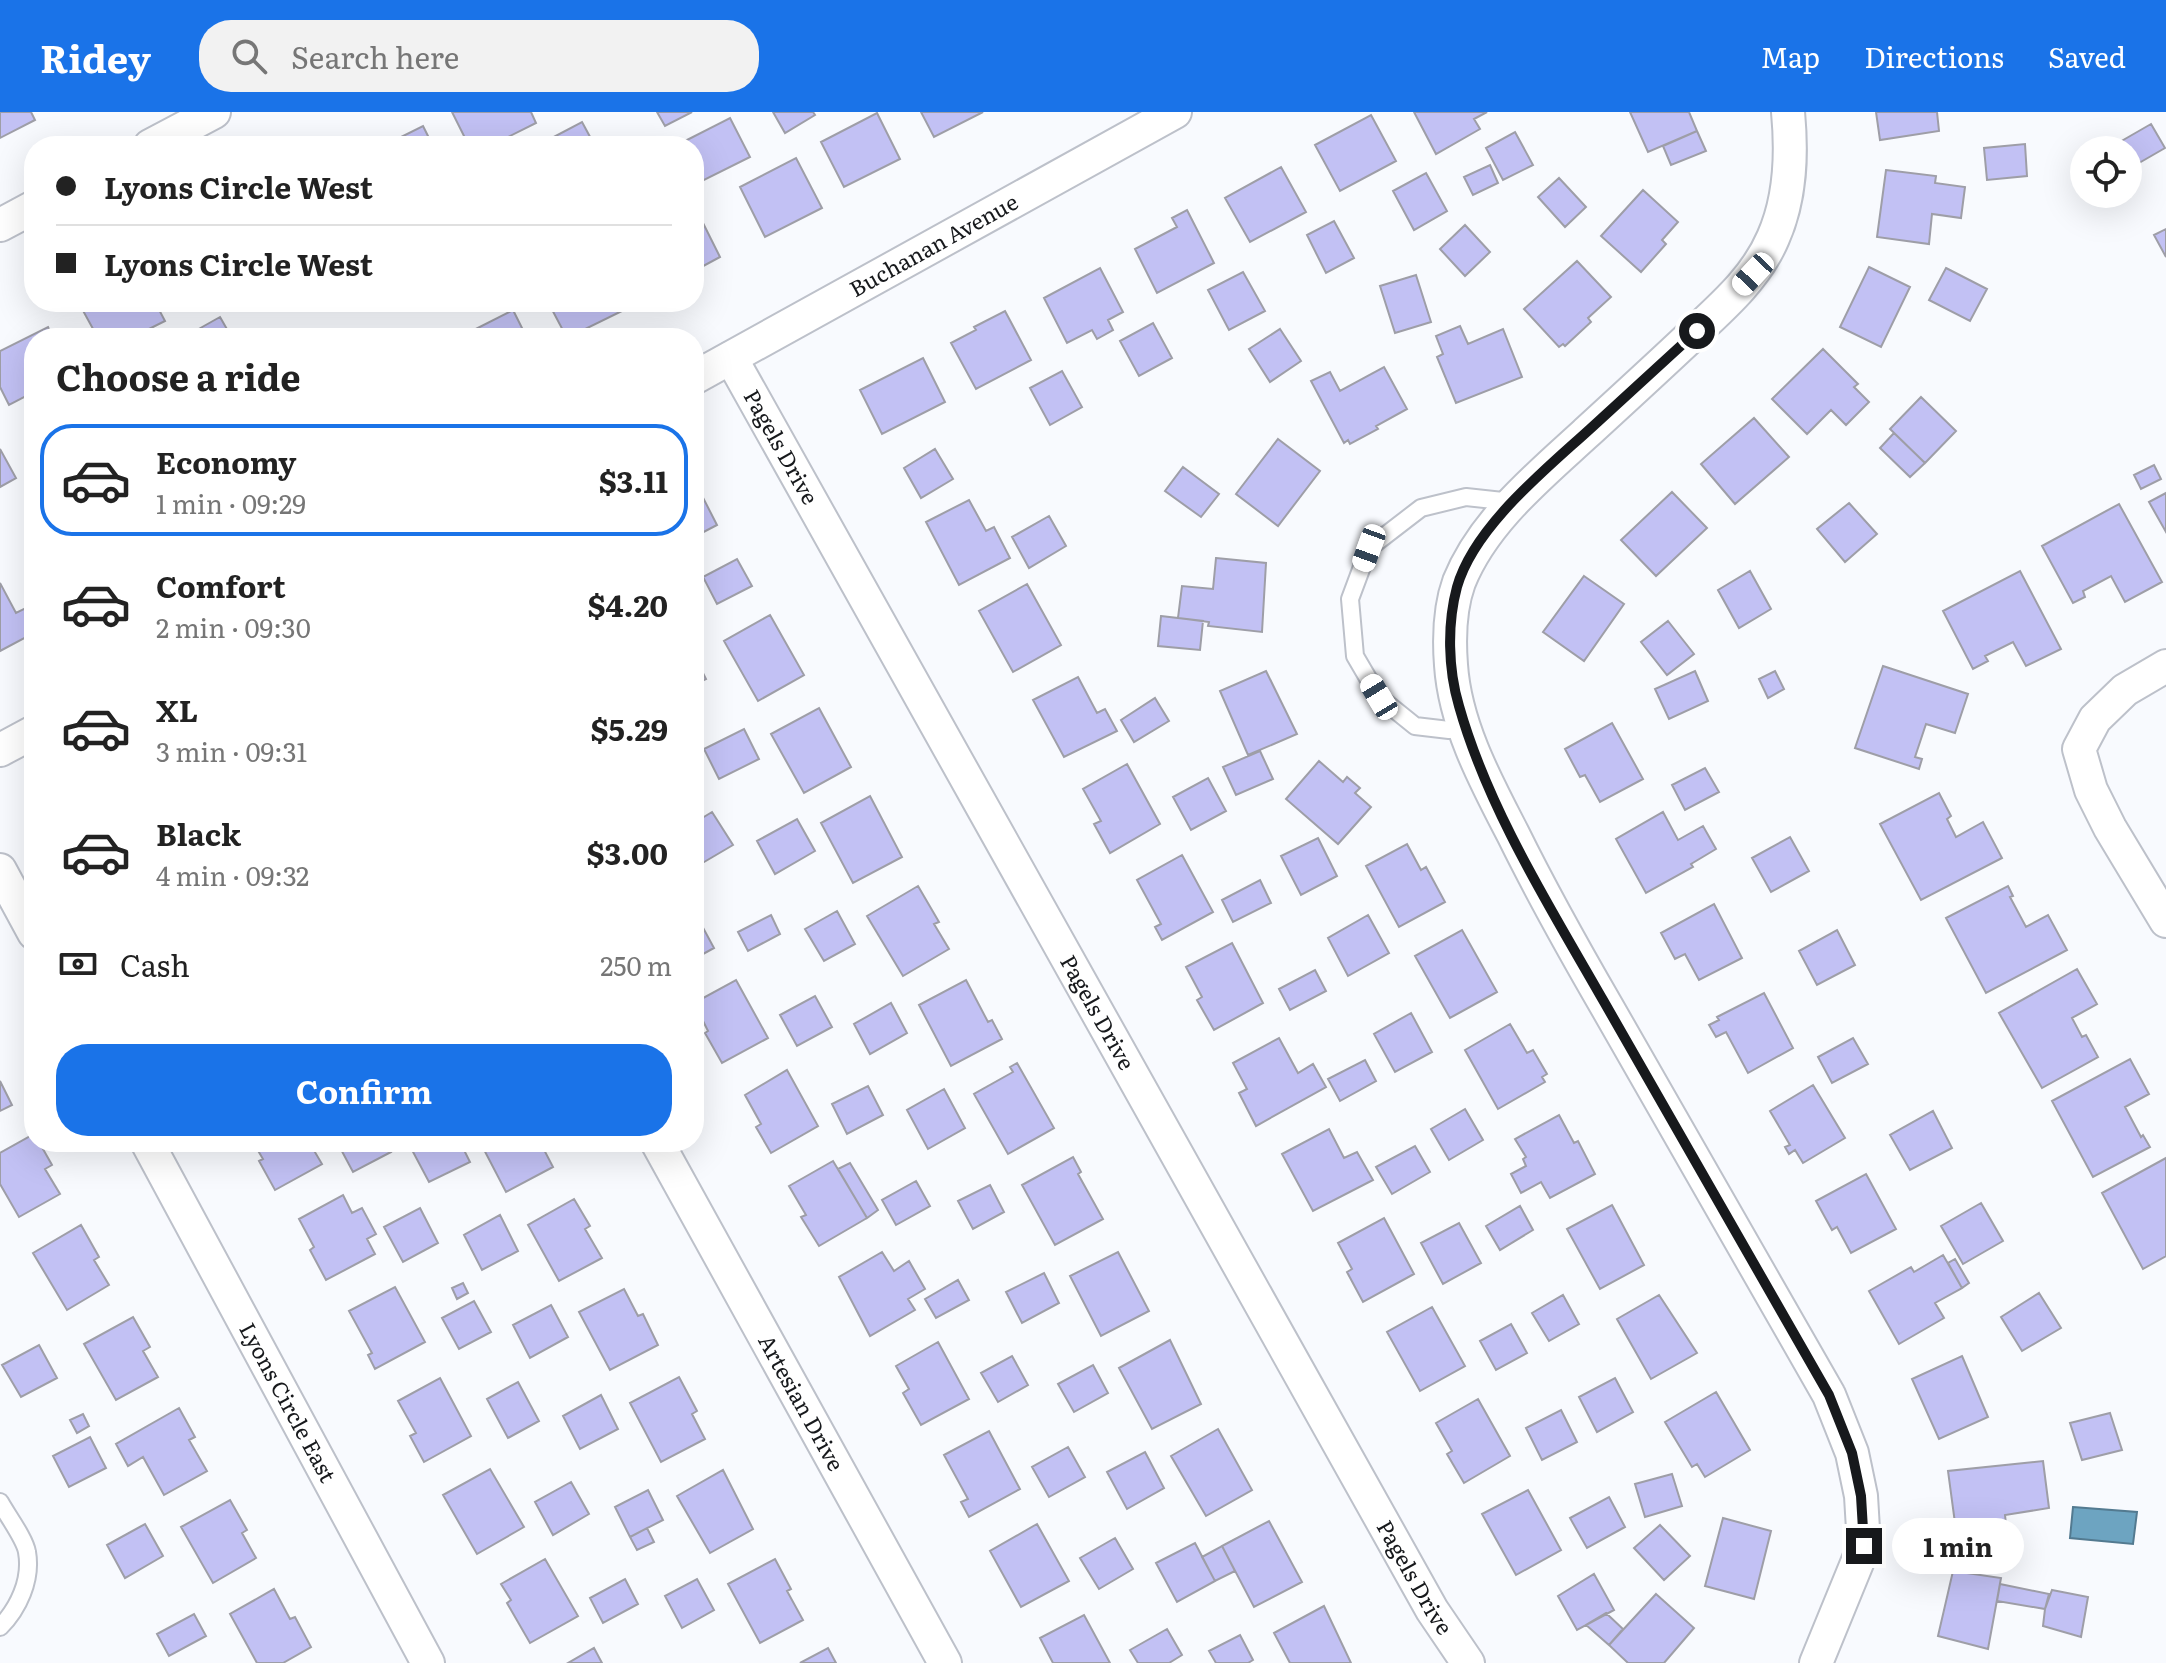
<!DOCTYPE html>
<meta charset="utf-8">
<style>
:root{--surface:#fff;--page:#f2f2f2;--text:#222;--muted:#767676;--line:#e0e0e0;--accent:#1a73e8}
body{margin:0;font-family:Literata,serif;background:var(--page);color:var(--text);height:100vh;display:flex;flex-direction:column;font-size:30px;white-space:nowrap}
*{box-sizing:border-box;margin:0}
p{font-size:26px;color:var(--muted)}
.icon{flex:none;width:44px;height:44px;fill:none;stroke:currentColor;stroke-width:2;stroke-linecap:round;stroke-linejoin:round}
.map{position:relative;flex:1;overflow:hidden}
.details{position:absolute;left:24px;top:216px;width:680px;height:824px;display:flex;flex-direction:column;background:var(--surface);border-radius:32px;box-shadow:0 8px 32px #0002}
.details>*{flex:none}
.banner{position:absolute;left:24px;top:24px;width:680px;height:176px;border-radius:32px;box-shadow:0 8px 32px #0002;display:grid;align-content:center;height:176px;padding:0 32px;background:var(--surface)}
.controls{position:absolute;left:2070px;top:24px;display:grid;gap:16px}
.controls a{display:grid;place-items:center;width:72px;height:72px;border-radius:50%;background:var(--surface);box-shadow:0 8px 32px #0002;font-size:40px}
.end{position:absolute;width:36px;height:36px;margin:-18px;border:10px solid #17191c;background:#fff;box-shadow:0 0 0 4px #fff}
.from{border-radius:50%}
.bubble{position:absolute;height:56px;border-radius:28px;background:var(--surface);box-shadow:0 8px 32px #0002;font-size:26px;font-weight:700;line-height:56px;text-align:center}
.car{position:absolute;width:24px;height:48px;margin:-24px -12px;border-radius:10px;box-shadow:0 0 6px 2px #0007;background:linear-gradient(#fff 24%,#345 0 40%,#fff 0 76%,#345 0 86%,#fff 0)}
.banner b{display:flex;align-items:center;gap:28px;height:76px;font-size:30px}
.banner b+b{border-top:2px solid var(--line)}
.banner i{width:20px;height:20px;background:var(--text)}
ul{padding:0;list-style:none}
li{display:flex;align-items:center;gap:24px;height:112px;margin:0 16px 12px;padding:0 16px;border:4px solid transparent;border-radius:32px}
li div{flex:1}
li b{display:block;font-size:30px}
li em{font-style:normal;font-weight:700}
li.on{border-color:var(--accent)}
li>.icon{width:72px;height:72px;stroke-width:1.5}
h2{padding:0 32px;font-size:36px;line-height:96px}
.pay{display:flex;align-items:center;gap:20px;height:88px;padding:0 32px;font-size:30px}
.pay p{margin-inline-start:auto}
.action{display:flex;gap:16px;margin-top:auto;padding:16px 32px}
.action a{flex:1;height:92px;border-radius:32px;background:var(--accent);color:#fff;font-size:32px;font-weight:700;line-height:92px;text-align:center}
header{display:flex;align-items:center;gap:48px;box-sizing:border-box;height:112px;padding:0 40px;background:var(--accent);color:#fff}
header strong{font-size:38px}
nav{display:flex;gap:44px;margin-inline-start:auto;font-size:28px}
.search{width:560px;height:72px;background:var(--page);display:flex;align-items:center;gap:20px;box-sizing:border-box;padding:0 28px;border-radius:32px;color:var(--muted);font-size:30px}
.map>svg:first-child{display:block}
</style>
<header>
<strong>Ridey</strong>
<div class="search"><svg class="icon" aria-label="search" viewBox="0 0 24 24"><circle cx="10" cy="10" r="6"/><path d="M15 15l6 6"/></svg>Search here</div>
<nav><a>Map</a><a>Directions</a><a>Saved</a></nav>
</header>
<div class="map">
<svg width="2166" height="1551" viewBox="0 0 2166 1551">
<rect width="100%" height="100%" fill="#f8fafe"/>
<path fill="#6da4c1" stroke="#537a90" stroke-width="2" d="M2073 1395 2137 1400 2133 1432 2070 1426Z"/>
<path fill="#c2c1f4" stroke="#9e9ea7" stroke-width="2" d="M0 0H31L35 8 0 26Z
M452 0H531L536 11 490 34H469Z
M657 0H692L665 14Z
M773 0H813L815 3 785 21Z
M921 0H983L934 25Z
M1414 0H1487L1474 7 1480 17 1436 42Z
M1630 0H1689L1697 19 1648 40Z
M1876 0H1937L1939 19 1880 28Z
M877 1 900 47 844 75 821 30Z
M1371 3 1396 49 1340 79 1315 33Z
M730 6 750 45 702 69 694 52V34H685L683 30Z
M582 10 595 34H551L548 28Z
M2151 12 2165 36 2132 55 2128 49V38H2122L2118 31Z
M423 14 433 34H383Z
M1697 19 1706 39 1671 53 1663 34Z
M1515 20 1533 53 1503 68 1486 36Z
M2025 32 2027 64 1987 68 1984 36Z
M796 46 822 96 765 125 740 75Z
M1490 53 1498 71 1473 83 1464 65Z
M1281 55 1306 100 1250 130 1225 86Z
M1886 58 1936 64 1935 71 1965 75 1961 106 1932 102 1929 132 1877 125Z
M1426 61 1447 99 1414 118 1393 79Z
M1559 66 1586 95 1565 115 1538 85Z
M1643 78 1678 110 1662 128 1666 132 1641 160 1601 124Z
M1187 98 1214 151 1157 181 1135 137 1177 115 1172 106Z
M697 99 720 145 694 159V100Z
M1334 109 1354 146 1326 161 1307 123Z
M1465 113 1490 140 1465 164 1440 137Z
M2166 117V145L2154 123Z
M1577 149 1611 185 1588 206 1591 210 1565 234 1563 232 1559 235 1524 197Z
M1869 155 1910 175 1881 235 1840 215Z
M1100 156 1123 200 1108 208 1113 218 1097 227 1092 218 1067 231 1044 186Z
M1946 156 1987 177 1970 209 1929 188Z
M1243 160 1265 199 1229 218 1208 178Z
M1416 163 1431 210 1395 221 1380 174Z
M91 190H155L165 209 131 226H98L81 195Z
M548 190H620L624 198 567 226Z
M513 198 527 226H458Z
M1005 199 1031 248 976 277 951 231 976 218 974 215Z
M220 205 232 226H190L188 223Z
M1153 211 1172 246 1139 264 1120 229Z
M1460 214 1468 232 1503 217 1522 265 1456 291 1437 245 1443 242 1436 224Z
M48 215 53 226H34V280L9 293 0 275V239Z
M1280 217 1301 249 1270 270 1249 237Z
M1823 237 1858 272 1854 275 1869 290 1846 313 1831 298 1807 322 1772 287Z
M923 246 945 290 882 322 860 278Z
M1384 255 1407 297 1376 314 1378 317 1350 332 1348 328 1344 331 1311 269 1330 260 1340 279Z
M1062 259 1082 295 1050 313 1030 276Z
M1921 285 1956 319 1925 351 1890 317Z
M1754 306 1789 345 1735 392 1701 352Z
M1894 321 1925 351 1910 365 1880 336Z
M1278 327 1320 359 1278 414 1236 382Z
M0 337 16 366 0 375Z
M935 337 953 367 921 386 904 356Z
M2154 353 2161 367 2141 377 2134 363Z
M1183 355 1219 382 1201 405 1165 379Z
M696 372 717 413 694 425V373Z
M1672 380 1707 416 1656 464 1621 428Z
M2166 381V420L2149 390Z
M969 388 986 419 994 415 1010 446 959 473 926 410Z
M1849 391 1877 422 1845 450 1817 417Z
M2119 392 2162 470 2125 490 2111 464 2083 479 2085 485 2073 491 2042 434Z
M1049 404 1066 434 1029 456 1012 425Z
M1216 446 1266 451 1262 520 1208 514 1209 510 1178 506 1182 474 1213 477Z
M737 447 752 474 717 492 703 465Z
M1750 459 1771 497 1739 516 1718 478Z
M2020 459 2061 537 2026 554 2013 530 1985 544 1988 549 1973 557 1943 499Z
M1584 464 1624 492 1584 549 1543 520Z
M0 471 16 501 34 492V521L0 539Z
M1027 472 1061 533 1013 560 979 499Z
M770 503 804 563 758 589 724 529Z
M1161 504 1203 509 1200 538 1158 534Z
M1668 509 1694 542 1667 563 1641 530Z
M694 543 706 567 694 573Z
M1883 554 1968 582 1955 621 1926 612 1915 645 1922 647 1919 657 1855 636Z
M1266 559 1297 622 1248 643 1220 579Z
M1695 559 1708 589 1669 607 1655 577Z
M1775 559 1784 577 1768 586 1759 567Z
M1078 565 1097 601 1105 597 1117 619 1064 645 1033 588Z
M1155 586 1169 609 1134 630 1121 608Z
M819 596 851 655 804 681 771 622Z
M1612 611 1643 667 1600 690 1585 663 1580 665 1565 637Z
M744 617 759 647 719 667 704 637Z
M1260 639 1273 667 1236 683 1223 655Z
M1319 649 1343 670 1347 665 1360 676 1355 681 1371 695 1338 732 1286 687Z
M1127 652 1160 712 1110 741 1094 712 1101 709 1083 677Z
M1705 656 1719 680 1685 698 1672 673Z
M1208 666 1226 699 1191 718 1173 685Z
M1939 681 1951 704 1947 707 1956 725 1983 710 2002 746 1921 788 1880 712Z
M870 684 902 745 853 771 821 711Z
M712 700 733 733 699 753 694 745V711Z
M1663 700 1678 728 1703 714 1716 737 1691 752 1693 755 1646 781 1616 727Z
M797 707 815 739 775 762 757 729Z
M1790 725 1809 759 1771 780 1752 746Z
M1318 726 1337 764 1301 783 1281 744Z
M1407 732 1421 758 1426 755 1445 790 1399 815 1366 754Z
M1182 743 1213 800 1162 828 1155 815 1161 812 1137 768Z
M1260 768 1271 791 1233 810 1222 788Z
M918 774 939 810 934 812 949 837 903 864 867 804Z
M2008 774 2013 784 2010 785 2026 815 2048 803 2067 838 1986 881 1946 806Z
M1714 792 1742 846 1699 868 1685 842 1675 847 1661 821Z
M694 799 714 836 694 847Z
M837 799 855 832 824 849 805 817Z
M771 803 780 822 748 839 738 820Z
M1368 803 1389 841 1348 864 1328 826Z
M1462 818 1497 880 1450 906 1415 844Z
M1837 818 1855 853 1817 873 1799 839Z
M1232 831 1263 891 1214 918 1197 888 1202 885 1186 855Z
M2077 857 2097 892 2072 906 2082 925 2086 923 2098 945 2042 976 1999 901Z
M1315 858 1326 879 1290 898 1279 877Z
M736 868 768 926 722 951 705 921 708 919 694 891Z
M966 868 988 910 992 908 1002 927 951 954 919 893Z
M1764 881 1793 936 1748 961 1726 920 1716 925 1709 913 1719 908 1717 905Z
M815 884 832 915 797 934 780 903Z
M891 891 907 921 870 942 854 912Z
M1411 901 1432 940 1395 960 1374 922Z
M1510 912 1527 941 1533 938 1547 962 1542 965 1545 970 1498 997 1465 938Z
M1279 926 1298 961 1313 952 1326 975 1256 1014 1239 981 1247 977 1233 951Z
M1853 926 1868 952 1832 971 1818 945Z
M2130 947 2149 982 2125 995 2141 1025 2143 1023 2150 1035 2093 1065 2052 989Z
M1365 948 1376 969 1340 989 1328 967Z
M1017 951 1054 1016 1008 1042 974 982 1013 960 1010 955Z
M787 958 818 1014 771 1041 756 1015 761 1012 745 983Z
M0 969 12 993 0 999Z
M1813 973 1845 1026 1803 1051 1795 1038 1789 1042 1785 1035 1790 1033 1770 999Z
M868 974 883 1003 847 1022 832 992Z
M944 977 965 1016 928 1037 907 998Z
M1465 997 1483 1028 1449 1048 1431 1017Z
M1933 999 1952 1036 1910 1058 1890 1023Z
M1559 1003 1574 1031 1578 1029 1595 1062 1550 1086 1541 1070 1521 1081 1511 1062 1526 1054 1523 1047 1526 1045 1515 1027Z
M1329 1017 1344 1046 1357 1040 1373 1068 1313 1099 1282 1042Z
M34 1022V1030H39L52 1053 45 1057 60 1082 19 1105 0 1072V1041Z
M253 1030H309L322 1052 275 1078 259 1049 263 1047Z
M337 1030H385L391 1040 353 1060Z
M428 1030H460L470 1050 429 1070 412 1038Z
M480 1030H540L553 1055 506 1080Z
M1415 1034 1430 1060 1392 1082 1376 1055Z
M1073 1045 1081 1060 1078 1062 1103 1107 1055 1133 1022 1073Z
M2166 1046V1144L2143 1157 2102 1081Z
M833 1049 867 1106 819 1134 801 1105 806 1103 789 1074Z
M850 1051 878 1098 867 1106 838 1057Z
M1866 1062 1896 1117 1851 1141 1837 1115 1832 1118 1816 1089Z
M916 1069 930 1094 896 1113 882 1088Z
M990 1073 1004 1100 973 1117 958 1089Z
M343 1083 352 1101 362 1096 376 1122 367 1127 375 1142 326 1168 310 1138 314 1135 299 1107Z
M574 1087 590 1114 585 1117 602 1146 559 1169 528 1113Z
M1981 1091 2003 1129 1963 1152 1941 1114Z
M1612 1093 1644 1153 1600 1177 1567 1117Z
M1520 1094 1533 1118 1500 1138 1486 1114Z
M420 1096 438 1131 403 1150 384 1115Z
M500 1103 518 1139 482 1158 464 1123Z
M1384 1106 1414 1162 1363 1190 1347 1160 1352 1157 1338 1131Z
M1459 1111 1481 1151 1443 1172 1421 1131Z
M81 1113 99 1145 94 1148 109 1173 67 1198 33 1141Z
M882 1140 894 1159 909 1149 925 1177 908 1187 915 1198 870 1224 839 1165Z
M1118 1140 1149 1199 1101 1224 1070 1164Z
M1943 1143 1962 1176 1935 1191 1944 1206 1899 1232 1869 1179 1911 1155 1914 1160Z
M1955 1147 1969 1171 1962 1176 1948 1151Z
M1044 1161 1059 1191 1022 1211 1006 1180Z
M958 1168 969 1188 936 1206 925 1187Z
M463 1171 468 1181 457 1187 452 1176Z
M395 1175 425 1230 375 1257 368 1243 372 1241 349 1199Z
M624 1177 638 1204 643 1202 658 1233 610 1258 579 1200Z
M2039 1181 2061 1216 2022 1239 2001 1205Z
M1563 1183 1579 1212 1549 1229 1532 1201Z
M1659 1183 1697 1241 1651 1267 1617 1207Z
M474 1189 491 1220 459 1237 442 1206Z
M551 1193 568 1225 530 1246 513 1213Z
M1432 1195 1465 1254 1420 1279 1387 1220Z
M133 1205 150 1235 143 1239 158 1265 116 1288 84 1232Z
M1511 1212 1527 1241 1496 1258 1480 1229Z
M1170 1228 1201 1292 1152 1317 1119 1256Z
M938 1230 969 1287 921 1313 903 1281 909 1277 896 1254Z
M39 1233 57 1266 21 1285 2 1253Z
M1012 1244 1028 1273 998 1290 981 1261Z
M1962 1244 1988 1305 1939 1327 1912 1267Z
M1093 1253 1108 1281 1074 1300 1058 1272Z
M679 1265 697 1299 692 1302 705 1327 661 1350 630 1291Z
M440 1266 471 1324 424 1350 410 1324 416 1321 398 1289Z
M1615 1266 1633 1300 1597 1320 1579 1285Z
M518 1270 539 1309 508 1326 487 1287Z
M1716 1280 1750 1338 1705 1365 1697 1352 1692 1355 1665 1310Z
M601 1283 618 1317 580 1337 563 1304Z
M1478 1287 1510 1344 1464 1371 1447 1342 1452 1339 1436 1311Z
M179 1296 195 1325 189 1328 207 1359 164 1383 143 1345 128 1354 116 1332Z
M1561 1298 1577 1330 1542 1348 1526 1316Z
M2110 1301 2122 1338 2082 1348 2070 1311Z
M83 1302 89 1314 77 1321 70 1308Z
M1218 1317 1252 1378 1206 1404 1171 1344Z
M989 1319 1020 1377 969 1405 961 1390 968 1387 944 1343Z
M90 1325 106 1356 69 1375 53 1344Z
M1068 1335 1085 1365 1049 1385 1032 1355Z
M1145 1340 1164 1376 1127 1397 1107 1360Z
M2043 1349 2049 1396 2005 1403 2007 1421 1957 1426 1948 1359Z
M490 1357 524 1415 477 1442 443 1383Z
M723 1358 753 1417 710 1441 677 1384Z
M1672 1362 1682 1394 1645 1405 1635 1372Z
M571 1370 589 1402 553 1423 535 1390Z
M648 1378 663 1408 630 1425 615 1395Z
M1528 1378 1561 1438 1516 1463 1482 1402Z
M1609 1385 1625 1415 1587 1436 1570 1406Z
M230 1388 247 1418 242 1421 256 1446 213 1471 181 1415Z
M1723 1406 1771 1419 1754 1487 1705 1474Z
M1269 1409 1302 1470 1254 1495 1222 1434Z
M145 1412 163 1444 125 1466 107 1433Z
M1037 1412 1069 1469 1021 1495 990 1439Z
M1660 1413 1690 1444 1664 1468 1634 1436Z
M647 1416 654 1430 637 1438 630 1425Z
M1115 1426 1133 1457 1099 1477 1080 1446Z
M1195 1431 1215 1469 1177 1490 1156 1451Z
M1222 1434 1235 1459 1215 1469 1202 1445Z
M545 1447 578 1504 530 1531 507 1491 511 1488 501 1472Z
M775 1447 791 1477 787 1479 803 1508 760 1531 728 1472Z
M1953 1459 2001 1466 1988 1537 1938 1524Z
M1594 1462 1614 1498 1577 1518 1558 1484Z
M625 1467 638 1492 603 1511 590 1486Z
M697 1467 714 1498 682 1516 665 1484Z
M2000 1472 2049 1482 2045 1497 1997 1489Z
M274 1477 290 1507 295 1505 311 1535 283 1551H257L230 1502Z
M2052 1478 2088 1485 2081 1525 2043 1514 2045 1497Z
M1656 1482 1694 1516 1664 1551H1628L1609 1533Z
M1324 1494 1351 1551H1290L1274 1521Z
M1606 1501 1623 1517 1609 1533 1586 1513Z
M194 1502 206 1524 169 1544 157 1522Z
M1084 1503 1110 1551H1053L1040 1526Z
M1167 1517 1182 1543 1169 1551H1138L1130 1538Z
M1240 1523 1253 1548 1248 1551H1216L1209 1539Z
M594 1536 602 1551H568Z
M828 1536 836 1551H800Z"/>
<g fill="none" stroke-linecap="round" stroke-linejoin="round">
<defs>
<path id="service" d="M1466 616 1449 618 1415 614 1379 585 1355 544 1350 487 1369 436 1421 396 1466 385 1512 390
M0 1390C7 1403 25 1427 27 1440 32 1468 18 1497 0 1515"/>
<g id="minor">
<path d="M1788 0C1792 42 1791 86 1773 126 1756 166 1722 195 1691 224 1656 257 1621 289 1585 322 1538 365 1483 410 1459 470 1450 495 1449 527 1451 553 1455 613 1486 670 1513 722 1542 781 1574 838 1607 895 1681 1025 1755 1154 1829 1283L1852 1341 1861 1384 1864 1434 1816 1551"/>
<path d="M150 34 214 0"/>
<path d="M0 113 34 95"/>
<path id="s1" d="M731 246 1432 1498 1468 1551"/>
<path id="s2" d="M694 266 1175 0"/>
<path d="M2166 554 2125 578 2095 607 2079 637 2091 678 2110 716 2166 809"/>
<path d="M0 638 34 620"/>
<path d="M0 758 34 821"/>
<path id="s3" d="M147 1030 428 1551"/>
<path id="s4" d="M657 1030 945 1551"/>
</g>
</defs>
<use href="#service" stroke="#bdc1ca" stroke-width="20"/>
<use href="#minor" stroke="#bdc1ca" stroke-width="36"/>
<use href="#service" stroke="#fff" stroke-width="16"/>
<use href="#minor" stroke="#fff" stroke-width="32"/>
</g>
<g fill="none" stroke-linecap="round" stroke-linejoin="round">
<path stroke="#17191c" stroke-width="10" d="M1697 219C1661 252 1626 284 1590 317 1545 358 1474 415 1457 475 1447 512 1448 557 1459 594 1488 697 1550 795 1603 888 1678 1020 1753 1152 1829 1283L1852 1341 1861 1384 1864 1434"/>
</g>
<g text-anchor="middle" stroke-width="8" stroke-linejoin="round" paint-order="stroke">
<g font-size="22" fill="#17191c" stroke="#fff">
<text dy="8" stroke="none"><textPath href="#s2" startOffset="274">Buchanan Avenue</textPath></text>
<text dy="8" stroke="none"><textPath href="#s1" startOffset="102">Pagels Drive</textPath></text>
<text dy="8" stroke="none"><textPath href="#s1" startOffset="750">Pagels Drive</textPath></text>
<text dy="8" stroke="none"><textPath href="#s3" startOffset="296">Lyons Circle East</textPath></text>
<text dy="8" stroke="none"><textPath href="#s4" startOffset="298">Artesian Drive</textPath></text>
<text dy="8" stroke="none"><textPath href="#s1" startOffset="1398">Pagels Drive</textPath></text>
</g>
</g>
</svg>
<div class="controls">
<a><svg class="icon" aria-label="locate" viewBox="0 0 24 24"><circle cx="12" cy="12" r="6"/><path d="M12 2v4M12 18v4M2 12h4M18 12h4"/></svg></a>
</div>
<i class="end from" style="left:1697px;top:219px"></i>
<i class="end" style="left:1864px;top:1434px"></i>
<div class="bubble" style="left:1892px;top:1406px;width:132px">1 min</div>
<i class="car" style="left:1753px;top:162px;rotate:223deg"></i>
<i class="car" style="left:1369px;top:436px;rotate:200deg"></i>
<i class="car" style="left:1379px;top:585px;rotate:329deg"></i>
<div class="banner">
<b><i class="from"></i>Lyons Circle West</b>
<b><i></i>Lyons Circle West</b>
</div>
<section class="details">
<h2>Choose a ride</h2>
<ul>
<li class="on"><svg class="icon" aria-label="car" viewBox="0 0 24 24"><path d="M5 17H2v-5l4-1 3-4h7l3 4 3 1v5h-3M9 17h6M6 11h13"/><circle cx="7" cy="17" r="2"/><circle cx="17" cy="17" r="2"/></svg><div><b>Economy</b><p>1 min · 09:29</p></div><em>$3.11</em></li>
<li><svg class="icon" aria-label="car" viewBox="0 0 24 24"><path d="M5 17H2v-5l4-1 3-4h7l3 4 3 1v5h-3M9 17h6M6 11h13"/><circle cx="7" cy="17" r="2"/><circle cx="17" cy="17" r="2"/></svg><div><b>Comfort</b><p>2 min · 09:30</p></div><em>$4.20</em></li>
<li><svg class="icon" aria-label="car" viewBox="0 0 24 24"><path d="M5 17H2v-5l4-1 3-4h7l3 4 3 1v5h-3M9 17h6M6 11h13"/><circle cx="7" cy="17" r="2"/><circle cx="17" cy="17" r="2"/></svg><div><b>XL</b><p>3 min · 09:31</p></div><em>$5.29</em></li>
<li><svg class="icon" aria-label="car" viewBox="0 0 24 24"><path d="M5 17H2v-5l4-1 3-4h7l3 4 3 1v5h-3M9 17h6M6 11h13"/><circle cx="7" cy="17" r="2"/><circle cx="17" cy="17" r="2"/></svg><div><b>Black</b><p>4 min · 09:32</p></div><em>$3.00</em></li>
</ul>
<div class="pay"><svg class="icon" aria-label="cash" viewBox="0 0 24 24"><path d="M3 7h18v10H3z"/><circle cx="12" cy="12" r="2"/></svg>Cash<p>250 m</p></div>
<div class="action"><a>Confirm</a></div>
</section>
</div>
